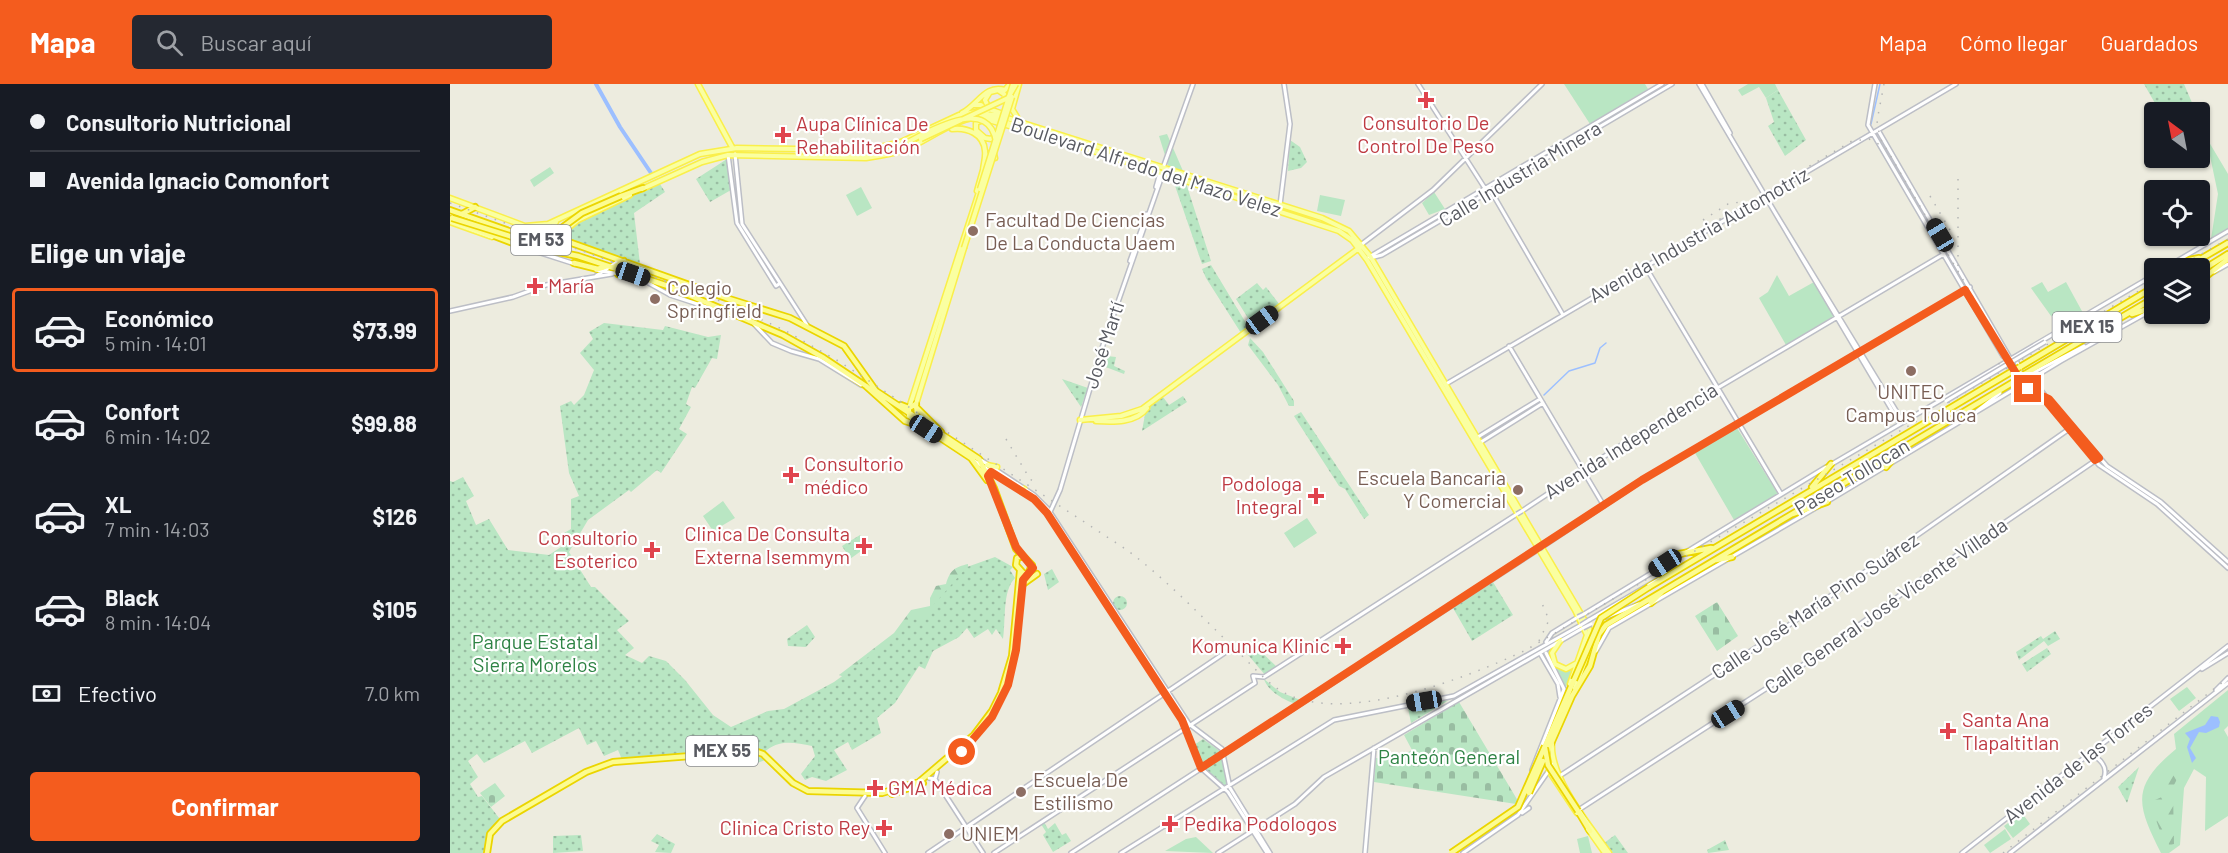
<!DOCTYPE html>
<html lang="es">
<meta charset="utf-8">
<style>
:root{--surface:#171b24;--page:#242831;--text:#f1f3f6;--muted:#9ea1a6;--line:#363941;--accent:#f45c1e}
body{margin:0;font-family:Barlow,sans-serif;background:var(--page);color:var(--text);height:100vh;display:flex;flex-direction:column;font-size:22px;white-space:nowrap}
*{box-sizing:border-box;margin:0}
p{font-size:20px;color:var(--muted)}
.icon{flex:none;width:33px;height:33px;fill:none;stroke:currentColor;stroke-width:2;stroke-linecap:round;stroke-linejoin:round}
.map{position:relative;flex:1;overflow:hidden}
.details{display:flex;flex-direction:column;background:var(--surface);width:450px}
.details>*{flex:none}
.hud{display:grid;align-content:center;height:132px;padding:0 30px;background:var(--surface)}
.needle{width:39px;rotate:328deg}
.controls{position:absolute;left:1694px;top:18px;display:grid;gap:12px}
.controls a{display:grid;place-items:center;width:66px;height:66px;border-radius:6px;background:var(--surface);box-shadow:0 2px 4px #0004;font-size:30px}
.end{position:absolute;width:27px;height:27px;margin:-14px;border:8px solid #f45c1e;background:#fff;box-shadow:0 0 0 3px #fff}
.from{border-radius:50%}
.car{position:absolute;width:18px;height:36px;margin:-18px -9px;border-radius:8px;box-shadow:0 0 4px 2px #0007;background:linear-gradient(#222 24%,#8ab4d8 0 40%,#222 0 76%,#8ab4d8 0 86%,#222 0)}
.hud b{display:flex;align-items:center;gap:21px;height:57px;font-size:22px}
.hud b+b{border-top:2px solid var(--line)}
.hud i{width:15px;height:15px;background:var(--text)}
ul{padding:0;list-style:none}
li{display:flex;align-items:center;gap:18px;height:84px;margin:0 12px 9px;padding:0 18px;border:3px solid transparent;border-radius:6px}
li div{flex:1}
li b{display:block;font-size:22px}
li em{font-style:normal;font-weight:700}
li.selected{border-color:var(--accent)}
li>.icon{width:54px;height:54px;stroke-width:1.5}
h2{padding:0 30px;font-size:27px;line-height:72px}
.pay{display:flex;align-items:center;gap:15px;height:66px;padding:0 30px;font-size:22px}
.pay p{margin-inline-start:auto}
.cta{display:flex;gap:12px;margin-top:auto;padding:12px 30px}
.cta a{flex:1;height:69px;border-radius:6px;background:var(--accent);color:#fff;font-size:24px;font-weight:700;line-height:69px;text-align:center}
header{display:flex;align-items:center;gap:36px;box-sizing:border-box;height:84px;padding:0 30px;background:var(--accent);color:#fff}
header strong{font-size:28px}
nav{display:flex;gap:33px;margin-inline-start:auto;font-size:21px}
.search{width:420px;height:54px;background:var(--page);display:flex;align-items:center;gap:15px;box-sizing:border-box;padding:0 21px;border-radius:6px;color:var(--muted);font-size:22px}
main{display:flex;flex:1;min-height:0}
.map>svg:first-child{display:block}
</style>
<header>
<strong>Mapa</strong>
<div class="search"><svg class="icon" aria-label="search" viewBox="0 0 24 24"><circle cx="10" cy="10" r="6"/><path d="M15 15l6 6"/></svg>Buscar aquí</div>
<nav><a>Mapa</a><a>Cómo llegar</a><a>Guardados</a></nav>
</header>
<main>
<section class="details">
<div class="hud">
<b><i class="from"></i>Consultorio Nutricional</b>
<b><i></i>Avenida Ignacio Comonfort</b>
</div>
<h2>Elige un viaje</h2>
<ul>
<li class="selected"><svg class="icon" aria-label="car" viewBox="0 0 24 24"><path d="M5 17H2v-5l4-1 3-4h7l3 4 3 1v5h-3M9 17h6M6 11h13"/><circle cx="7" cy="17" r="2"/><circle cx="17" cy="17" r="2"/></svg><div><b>Económico</b><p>5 min · 14:01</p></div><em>$73.99</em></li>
<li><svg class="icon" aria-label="car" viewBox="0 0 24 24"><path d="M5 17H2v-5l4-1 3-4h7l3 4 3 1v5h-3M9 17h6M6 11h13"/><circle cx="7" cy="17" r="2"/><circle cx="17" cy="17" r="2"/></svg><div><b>Confort</b><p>6 min · 14:02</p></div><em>$99.88</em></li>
<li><svg class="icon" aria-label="car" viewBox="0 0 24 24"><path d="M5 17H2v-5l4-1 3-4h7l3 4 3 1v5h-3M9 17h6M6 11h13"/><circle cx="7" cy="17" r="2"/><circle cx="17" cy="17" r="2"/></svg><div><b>XL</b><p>7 min · 14:03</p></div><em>$126</em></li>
<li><svg class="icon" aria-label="car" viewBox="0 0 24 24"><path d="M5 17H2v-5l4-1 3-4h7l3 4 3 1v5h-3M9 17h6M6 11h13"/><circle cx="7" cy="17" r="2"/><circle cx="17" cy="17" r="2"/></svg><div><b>Black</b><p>8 min · 14:04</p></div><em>$105</em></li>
</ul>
<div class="pay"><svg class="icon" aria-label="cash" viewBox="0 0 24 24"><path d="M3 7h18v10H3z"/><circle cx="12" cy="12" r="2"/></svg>Efectivo<p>7.0 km</p></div>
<div class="cta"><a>Confirmar</a></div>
</section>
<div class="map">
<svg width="1778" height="769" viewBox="0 0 1778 769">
<defs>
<pattern id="forest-firs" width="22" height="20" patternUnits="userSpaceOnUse" patternTransform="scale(1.5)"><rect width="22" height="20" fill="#b9e6c3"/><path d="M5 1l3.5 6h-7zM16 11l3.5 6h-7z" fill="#99bda2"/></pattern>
<pattern id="cemetery-stones" width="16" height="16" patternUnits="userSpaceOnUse" patternTransform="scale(1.5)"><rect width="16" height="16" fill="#b9e6c3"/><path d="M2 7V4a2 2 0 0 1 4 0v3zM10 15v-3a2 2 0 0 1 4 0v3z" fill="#99bda2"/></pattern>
<pattern id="park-dots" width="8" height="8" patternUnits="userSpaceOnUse" patternTransform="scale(1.5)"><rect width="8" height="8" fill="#b9e6c3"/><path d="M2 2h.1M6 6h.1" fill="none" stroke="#99bda2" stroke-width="1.8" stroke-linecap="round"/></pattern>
</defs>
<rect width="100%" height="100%" fill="#edecdf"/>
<path fill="#b9e6c3" d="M1114 0H1195L1198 5 1140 40Z
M1298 0H1325L1328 6 1316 14 1309 3 1292 12 1288 6Z
M717 50 733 87 719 84 709 52Z
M1756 53 1778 90V145L1761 155 1768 110Z
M100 83 104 89 84 103 80 96Z
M411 103 422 124 407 132 396 111Z
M984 108 995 125 979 131 972 119Z
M870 111 895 116 891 132 867 127Z
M1327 191 1339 212 1364 198 1384 232 1336 261 1309 214 1318 208Z
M1592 198 1598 208 1616 198 1633 229 1617 239 1601 232 1581 204Z
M1287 344 1328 410 1284 436 1245 369Z
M273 417 285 434 263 447 253 432Z
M857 434 867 449 844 464 834 449Z
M1101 565C1098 580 1109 589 1123 584L1115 606 1098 573 1097 568Z
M1737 603 1746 614 1729 627 1720 615Z
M1778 606V642L1774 646 1778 653V732L1755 747 1756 693 1744 685 1734 704 1730 761 1719 769H1711C1687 721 1680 703 1726 665L1724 650Z
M1572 729 1580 740 1563 754 1554 742Z
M1555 745 1561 755 1540 769 1534 761Z
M1138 752 1142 769H1130L1127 755Z
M746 753 763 769 715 767 736 755Z"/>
<path fill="url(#forest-firs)" d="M518 480 519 508 394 593 389 591 444 549 461 526 480 522V514L486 502 496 500C500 486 505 483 518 480Z
M1734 665 1739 667 1738 673 1721 707H1723L1724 760 1719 762 1718 755 1710 747 1702 725 1705 716 1714 712 1715 708 1710 704Z"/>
<path fill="url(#cemetery-stones)" d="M1267 518 1288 552 1267 567 1245 532Z
M1009 618 1068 717 1066 720 924 698 926 674 944 676 962 666 954 651Z
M45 699 55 712 41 723 30 709Z"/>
<path fill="url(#park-dots)" d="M1694 0H1734L1746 28H1710Z
M1328 6 1356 56 1335 72 1318 42 1324 38 1316 14Z
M840 56 850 63 857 78 851 84 838 87Z
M277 75 281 106 260 118 246 95Z
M723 96 736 99 761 177 752 180Z
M210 100 215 108 184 129 190 180 118 154V145L132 135Z
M761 181 799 244 791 249 756 194 752 185Z
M807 199 813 206 816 203 830 221 803 242 786 215Z
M154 239 213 246 215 242 258 253 271 251 267 275 262 274 245 304 242 303 236 320 241 323 229 345 237 350 211 389 207 386 181 408 179 406 138 436 119 468 141 503H145L179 537 167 546 184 564 175 571 192 579 199 572 216 577 235 596 263 631 281 643 318 627 334 625 384 598 428 566 462 533 471 535 517 483 545 473 563 483 560 486 565 494C552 507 556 537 553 555L546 545 542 551 538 545 524 554 517 544 509 553 483 567 475 585 469 582 445 619 427 634 431 649 402 666 398 658 384 666 397 686 376 697 362 693 355 696 351 690 365 672 362 662C343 658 328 655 313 669L301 664 173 678 168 666 154 672 146 657 137 661 129 644 82 669 75 657 34 679 27 670 18 677 28 693 20 700 28 713 32 712 53 739 43 749 37 769H0V397L3 398 13 393 24 412 16 417 26 441 39 435 58 466 99 471 114 461 109 452 121 445V415L129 412 119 389 110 322 121 317 124 321 134 311 144 286 130 269 143 255 139 248Z
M800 254 813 268 844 317V322H839L828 301 798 261Z
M657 272 666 273 664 282 675 287 674 290 653 282Z
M612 295 638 304 631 323Z
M733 312 737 318 692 347 696 325 713 313 719 321Z
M851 328 919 431 914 435 895 405 889 402 844 332Z
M410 451 418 462 400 475 392 462Z
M602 485 609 498 598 506 594 490Z
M1043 498 1063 531 1022 557 1003 524Z
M663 519a7 7 0 1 1 14 0a7 7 0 1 1-14 0Z
M357 541 365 553 356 563 338 562 337 555Z
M1605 547 1610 555 1598 562 1594 557 1569 576 1566 568 1591 552 1593 555Z
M802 559 827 583 815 591 794 566Z
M1597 564 1601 570 1577 588 1572 580Z
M814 595 830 608 853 617 846 620C833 616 817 606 814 595Z
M999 616 961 639 958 624Z
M753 655 771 668 752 681 744 661Z
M289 667 302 668 315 676 307 679 298 670 282 677 278 669Z
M772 672 778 699 774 702 754 685Z
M1689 683 1677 719 1668 703Z
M594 738 598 745 605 739 612 751 616 749 621 757 603 768 593 751 596 748 591 740Z
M207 750 225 760 221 769 205 768 209 761 201 757Z
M131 751 133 767 103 769V752Z
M1165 751 1178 769H1162L1154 759Z
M1275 756 1279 766 1258 769 1257 766Z"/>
<path fill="#9cbfff" d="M1761 632 1768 633 1770 638 1769 643 1756 649 1749 648 1740 664 1746 674 1742 679 1737 663 1740 655 1735 649 1755 641Z"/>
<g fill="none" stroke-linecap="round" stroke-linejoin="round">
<path stroke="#9cbfff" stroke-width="1.5" d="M1421 40 1430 0
M1094 311 1119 287 1145 279 1150 264 1156 259"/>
<path stroke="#9cbfff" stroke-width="4" d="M146 0 170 43 201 89
M291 224 296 233"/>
<defs>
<path id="secondary" d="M968 0 1036 106
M1249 0 1450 340
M1252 0 1280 49
M1425 0 1418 41 1553 272 1560 277 1575 305 1596 317 1649 381 1707 420 1778 484
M1428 46 1561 276
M285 70 292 140 357 241
M278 71 287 139 326 202 329 200
M713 84 743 0
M706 103 710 89
M1041 107 1113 231
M1318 117 1453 338
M830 121 840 40 834 0
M912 160 983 106 1092 0
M69 162 125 180
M919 173 1212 0
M920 174 932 171 1222 0
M680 177 697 130
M1195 182 1331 410
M1715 184 1778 147
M146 186 181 192
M1764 188 1778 180
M146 192 170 176
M193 196 220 211 284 232
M1749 197 1756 193
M0 227 63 213 96 201 162 190
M304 240 322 259 341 267 369 275 411 301
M1059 262 1154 422
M1566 276 1573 293 1579 296
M1556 281 1560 282 1568 296
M1577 292 1634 262
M1582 295 1594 310
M996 300 1506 0
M1578 304 1599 315 1657 382 1711 418 1778 478
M1565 306 1579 309
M1527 327 1550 309
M1028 353 1090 315
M1031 358 1093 319
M523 376 584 415 595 426 732 636 751 684 778 708 817 769
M531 376 584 411 598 425 739 640 772 665 780 704 820 769
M1382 380 1704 191
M1378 417 1611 277 1702 226
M1072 427 1173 360 1494 170
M600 428 610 406 652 264 713 89
M1092 463 1194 395 1520 203
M1134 530 1376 383
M1156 533 1189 520
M1139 536 1209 495
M1096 558 1102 549 1128 533
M1146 567 1159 544 1369 422
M1090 569 1108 600 1110 613
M1752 585 1778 569
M1766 606 1778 594
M1636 674 1646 673C1654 679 1657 685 1654 694
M1082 686 1114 605 1096 569
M487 688 485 695 533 769
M1108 693 1316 557 1622 343
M479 694 485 695
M415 712 407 724 435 769
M1130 725 1365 573 1475 493 1649 374
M1072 729 1079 724
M478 769 776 568
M544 769 805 599 803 592 814 593 1067 430
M621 769 1089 465
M671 769 884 636 1004 612 1131 541
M768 769 845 720 874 693 1133 544
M915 769 924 664
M1013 769 1068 731 1104 679
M1512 769 1778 562
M1560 769 1778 599"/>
<path id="primary" d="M248 0 282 63
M569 0 562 25 570 38
M524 21H531L537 27
M512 29C528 21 535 0 555 6L560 0
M556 31 539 25 535 16 540 8 548 6 554 10 556 18
M502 45C517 43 534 50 535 67 536 74 533 81 533 87
M546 51 541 55 535 54 526 46V39L535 35 581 48
M391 71H419
M536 79 540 69 544 70 545 74
M192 105 252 78 278 71 416 74C430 72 444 70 457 65 481 54 509 32 536 32L889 147 902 156 917 176 1125 526 1137 551 1120 600
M527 107 533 86
M0 114 96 150
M0 138 42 153
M106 138 101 146 108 152 128 136 180 111
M75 142 98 140 250 70 287 64 418 66 451 58 509 31 527 28 554 33 872 134 899 147 920 172 1128 525 1139 544 1141 556
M467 334 466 320 514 164
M630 336 671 332 692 325 909 164
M646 337C664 338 686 339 697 324
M469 340 459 332V324L530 105
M537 381 547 383
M538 392 542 388
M572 408 574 405
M1110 557 1102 569 1105 580 1116 585 1127 579
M1125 604 1140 563
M1102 660C1100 694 1140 742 1159 769
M1099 687 1127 729
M1138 745 1155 769"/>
<path id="trunk" d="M171 112 193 104
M0 126 73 152 99 151 276 214 340 234 394 262 426 307 529 375 544 404 566 465 582 481 578 490 573 489 566 481 567 474 572 472
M12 130 25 123
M0 135 63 159 128 172 215 201 333 251 374 274 416 302 455 337 474 343 521 374 537 396
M124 179 148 185 157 182
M1725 179 1749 174
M1735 184 1778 159
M1749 188 1778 170
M168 190 164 183 174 177
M1755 193 1778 175
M1682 230 1704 223
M1570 283 1704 203
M1575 290 1704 214
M451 321 459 324 466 320
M466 323 491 348
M1436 383 1449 367
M1362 403 1381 380
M1343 430 1377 418
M1229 470 1261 464
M1266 476 1282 473
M573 500 587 490
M1199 503 1561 288
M1201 519 1212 508
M1095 662 1124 596
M1096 671 1122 612 1140 582 1149 550 1156 541 1567 296
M442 710 473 699
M1128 727 1140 747
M37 769 40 750 52 737 136 688 163 678 254 671 293 663 313 670 343 699 358 707 432 709 469 698 524 651 542 627 551 609 562 572 570 487"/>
</defs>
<use href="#secondary" stroke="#bcbec6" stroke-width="6"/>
<use href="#primary" stroke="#faef4a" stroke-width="7"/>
<use href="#trunk" stroke="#ebd500" stroke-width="8"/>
<use href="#secondary" stroke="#fff" stroke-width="3"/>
<use href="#primary" stroke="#faffa1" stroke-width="4"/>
<use href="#trunk" stroke="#fcfc92" stroke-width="4.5"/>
<path stroke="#b5b6b6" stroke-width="1.5" stroke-dasharray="1.5 8" stroke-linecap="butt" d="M1434 0 1427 37 1430 54 1547 254 1553 272 1543 291
M1508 95V185
M1480 112 1500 146 1504 160
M0 119 273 218 334 246 390 278 677 466C717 496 752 533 788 568 801 580 813 595 828 605 887 645 1017 594 1076 566L1704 198
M1253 136 1278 120 1290 118
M1204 174 1402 57 1419 55 1434 63
M1727 184 1778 155
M556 355 580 395 588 401
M1089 557 1099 536 1091 517
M1553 769 1778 594"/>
<defs>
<path id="secondary-bridge" d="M1566 298 1577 292
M1496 317 1595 258
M1067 430 1072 427
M1089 465 1092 463
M1128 533 1134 530
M1131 541 1139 536
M1133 544 1141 540"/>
<path id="primary-bridge" d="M471 55 558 14 566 0
M454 60C476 49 539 10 546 58
M530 105 563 0
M514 164 562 13"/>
<path id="trunk-bridge" d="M2 134 69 155 85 157 102 151 132 129 171 112
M1561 288 1570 283
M1567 296 1575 290
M1124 596 1151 534 1199 503
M1095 664 1098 681 1128 727
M1079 709 1093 677
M1001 769 1068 723 1095 662"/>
</defs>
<use href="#secondary-bridge" stroke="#bcbec6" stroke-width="6" stroke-linecap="butt"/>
<use href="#primary-bridge" stroke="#faef4a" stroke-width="7" stroke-linecap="butt"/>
<use href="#trunk-bridge" stroke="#ebd500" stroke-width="8" stroke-linecap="butt"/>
<use href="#secondary-bridge" stroke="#fff" stroke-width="3"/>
<use href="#primary-bridge" stroke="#faffa1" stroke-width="4"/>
<use href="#trunk-bridge" stroke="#fcfc92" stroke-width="4.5"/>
</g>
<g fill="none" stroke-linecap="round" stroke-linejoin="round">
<path stroke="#f45c1e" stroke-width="8" d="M512 668 542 633 558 601 566 566 573 496 583 484 566 463 538 392 541 388 584 415 597 429 732 636 751 684 1192 396 1515 206 1575 304 1596 317 1645 376 1649 374 1599 315 1578 305"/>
</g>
<g fill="#e0444e" stroke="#fff" stroke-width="2">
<path d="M973 7h6v6h6v6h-6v6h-6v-6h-6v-6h6z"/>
<path d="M330 42h6v6h6v6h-6v6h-6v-6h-6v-6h6z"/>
<path d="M82 193h6v6h6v6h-6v6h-6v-6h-6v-6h6z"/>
<path d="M338 382h6v6h6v6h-6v6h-6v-6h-6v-6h6z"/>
<path d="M863 403h6v6h6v6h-6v6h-6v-6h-6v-6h6z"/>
<path d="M411 453h6v6h6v6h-6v6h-6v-6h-6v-6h6z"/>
<path d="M199 457h6v6h6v6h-6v6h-6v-6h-6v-6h6z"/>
<path d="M890 553h6v6h6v6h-6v6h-6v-6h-6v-6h6z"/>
<path d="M1495 638h6v6h6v6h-6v6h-6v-6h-6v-6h6z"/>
<path d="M422 695h6v6h6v6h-6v6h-6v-6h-6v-6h6z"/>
<path d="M717 731h6v6h6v6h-6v6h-6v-6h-6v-6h6z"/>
<path d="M431 735h6v6h6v6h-6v6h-6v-6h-6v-6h6z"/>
</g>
<g fill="#8d6e63" stroke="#fff" stroke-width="2">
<circle cx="523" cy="147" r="6"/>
<circle cx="205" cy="215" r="6"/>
<circle cx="1461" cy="287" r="6"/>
<circle cx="1068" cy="406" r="6"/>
<circle cx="571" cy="708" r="6"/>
<circle cx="499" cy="750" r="6"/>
</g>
<g text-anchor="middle" stroke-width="4.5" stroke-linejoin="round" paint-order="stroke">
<g fill="#fff" stroke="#8a8c90" stroke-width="1.5">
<rect x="61" y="141" width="60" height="30" rx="4.5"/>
<rect x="1602.5" y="228" width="69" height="30" rx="4.5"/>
<rect x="236" y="652" width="72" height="30" rx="4.5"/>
</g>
<g font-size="18" font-weight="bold" fill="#585a61">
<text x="91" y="162">EM 53</text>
<text x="1637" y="249">MEX 15</text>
<text x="272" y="673">MEX 55</text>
</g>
<g font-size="20" fill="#be3a42" stroke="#fff" text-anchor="start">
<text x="976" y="46" text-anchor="middle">Consultorio De<tspan x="976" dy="23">Control De Peso</tspan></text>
<text x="346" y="47">Aupa Clínica De<tspan x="346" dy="23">Rehabilitación</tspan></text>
<text x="98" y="209">María</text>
<text x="354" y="387">Consultorio<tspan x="354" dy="23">médico</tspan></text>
<text x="852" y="407" text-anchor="end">Podologa<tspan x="852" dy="23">Integral</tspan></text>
<text x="400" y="457" text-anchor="end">Clinica De Consulta<tspan x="400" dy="23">Externa Isemmym</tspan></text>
<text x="188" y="461" text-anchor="end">Consultorio<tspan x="188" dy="23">Esoterico</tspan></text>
<text x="880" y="569" text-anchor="end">Komunica Klinic</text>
<text x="1512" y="643">Santa Ana<tspan x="1512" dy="23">Tlapaltitlan</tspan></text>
<text x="438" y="711">GMA Médica</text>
<text x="734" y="747">Pedika Podologos</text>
<text x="420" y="751" text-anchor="end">Clinica Cristo Rey</text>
</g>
<g font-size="20" fill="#585a61" stroke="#fff">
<text transform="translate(696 83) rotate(18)" y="7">Boulevard Alfredo del Mazo Velez</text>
<text transform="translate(1070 90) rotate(-31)" y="7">Calle Industria Minera</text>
<text transform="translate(1249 151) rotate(-30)" y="7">Avenida Industria Automotriz</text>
<text transform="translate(654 261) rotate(-72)" y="7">José Martí</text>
<text transform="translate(1181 357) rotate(-32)" y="7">Avenida Independencia</text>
<text transform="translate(1402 393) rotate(-31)" y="7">Paseo Tollocan</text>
<text transform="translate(1365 522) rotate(-34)" y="7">Calle José María Pino Suárez</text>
<text transform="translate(1436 522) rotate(-35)" y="7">Calle General José Vicente Villada</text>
<text transform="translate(1628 679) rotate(-38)" y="7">Avenida de las Torres</text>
</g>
<g font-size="20" fill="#785e54" stroke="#fff" text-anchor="start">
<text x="535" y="143">Facultad De Ciencias<tspan x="535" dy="23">De La Conducta Uaem</tspan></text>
<text x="217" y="211">Colegio<tspan x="217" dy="23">Springfield</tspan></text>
<text x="1461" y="315" text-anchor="middle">UNITEC<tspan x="1461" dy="23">Campus Toluca</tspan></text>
<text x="1056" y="401" text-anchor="end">Escuela Bancaria<tspan x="1056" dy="23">Y Comercial</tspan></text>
<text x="583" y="703">Escuela De<tspan x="583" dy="23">Estilismo</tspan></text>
<text x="511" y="757">UNIEM</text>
</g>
<g font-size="20" fill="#2e8344" stroke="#fff">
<text x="85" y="565">Parque Estatal<tspan x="85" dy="23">Sierra Morelos</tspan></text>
<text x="999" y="680">Panteón General</text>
</g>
</g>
</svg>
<div class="controls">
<a><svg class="needle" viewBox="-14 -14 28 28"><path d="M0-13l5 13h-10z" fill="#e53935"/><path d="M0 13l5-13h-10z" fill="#9ea1a6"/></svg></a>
<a><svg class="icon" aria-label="locate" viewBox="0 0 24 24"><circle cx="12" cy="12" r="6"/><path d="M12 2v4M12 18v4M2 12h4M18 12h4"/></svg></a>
<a><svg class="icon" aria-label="layers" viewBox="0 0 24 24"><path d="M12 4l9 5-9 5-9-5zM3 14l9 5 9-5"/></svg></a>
</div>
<i class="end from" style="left:512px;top:668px"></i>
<i class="end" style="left:1578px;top:305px"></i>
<i class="car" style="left:1490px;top:151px;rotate:329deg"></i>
<i class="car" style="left:183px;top:190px;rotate:109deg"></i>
<i class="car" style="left:812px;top:236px;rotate:54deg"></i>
<i class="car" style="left:476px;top:345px;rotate:123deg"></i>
<i class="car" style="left:1215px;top:479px;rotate:237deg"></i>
<i class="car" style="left:974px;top:617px;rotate:261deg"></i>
<i class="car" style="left:1278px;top:630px;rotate:58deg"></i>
</div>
</main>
